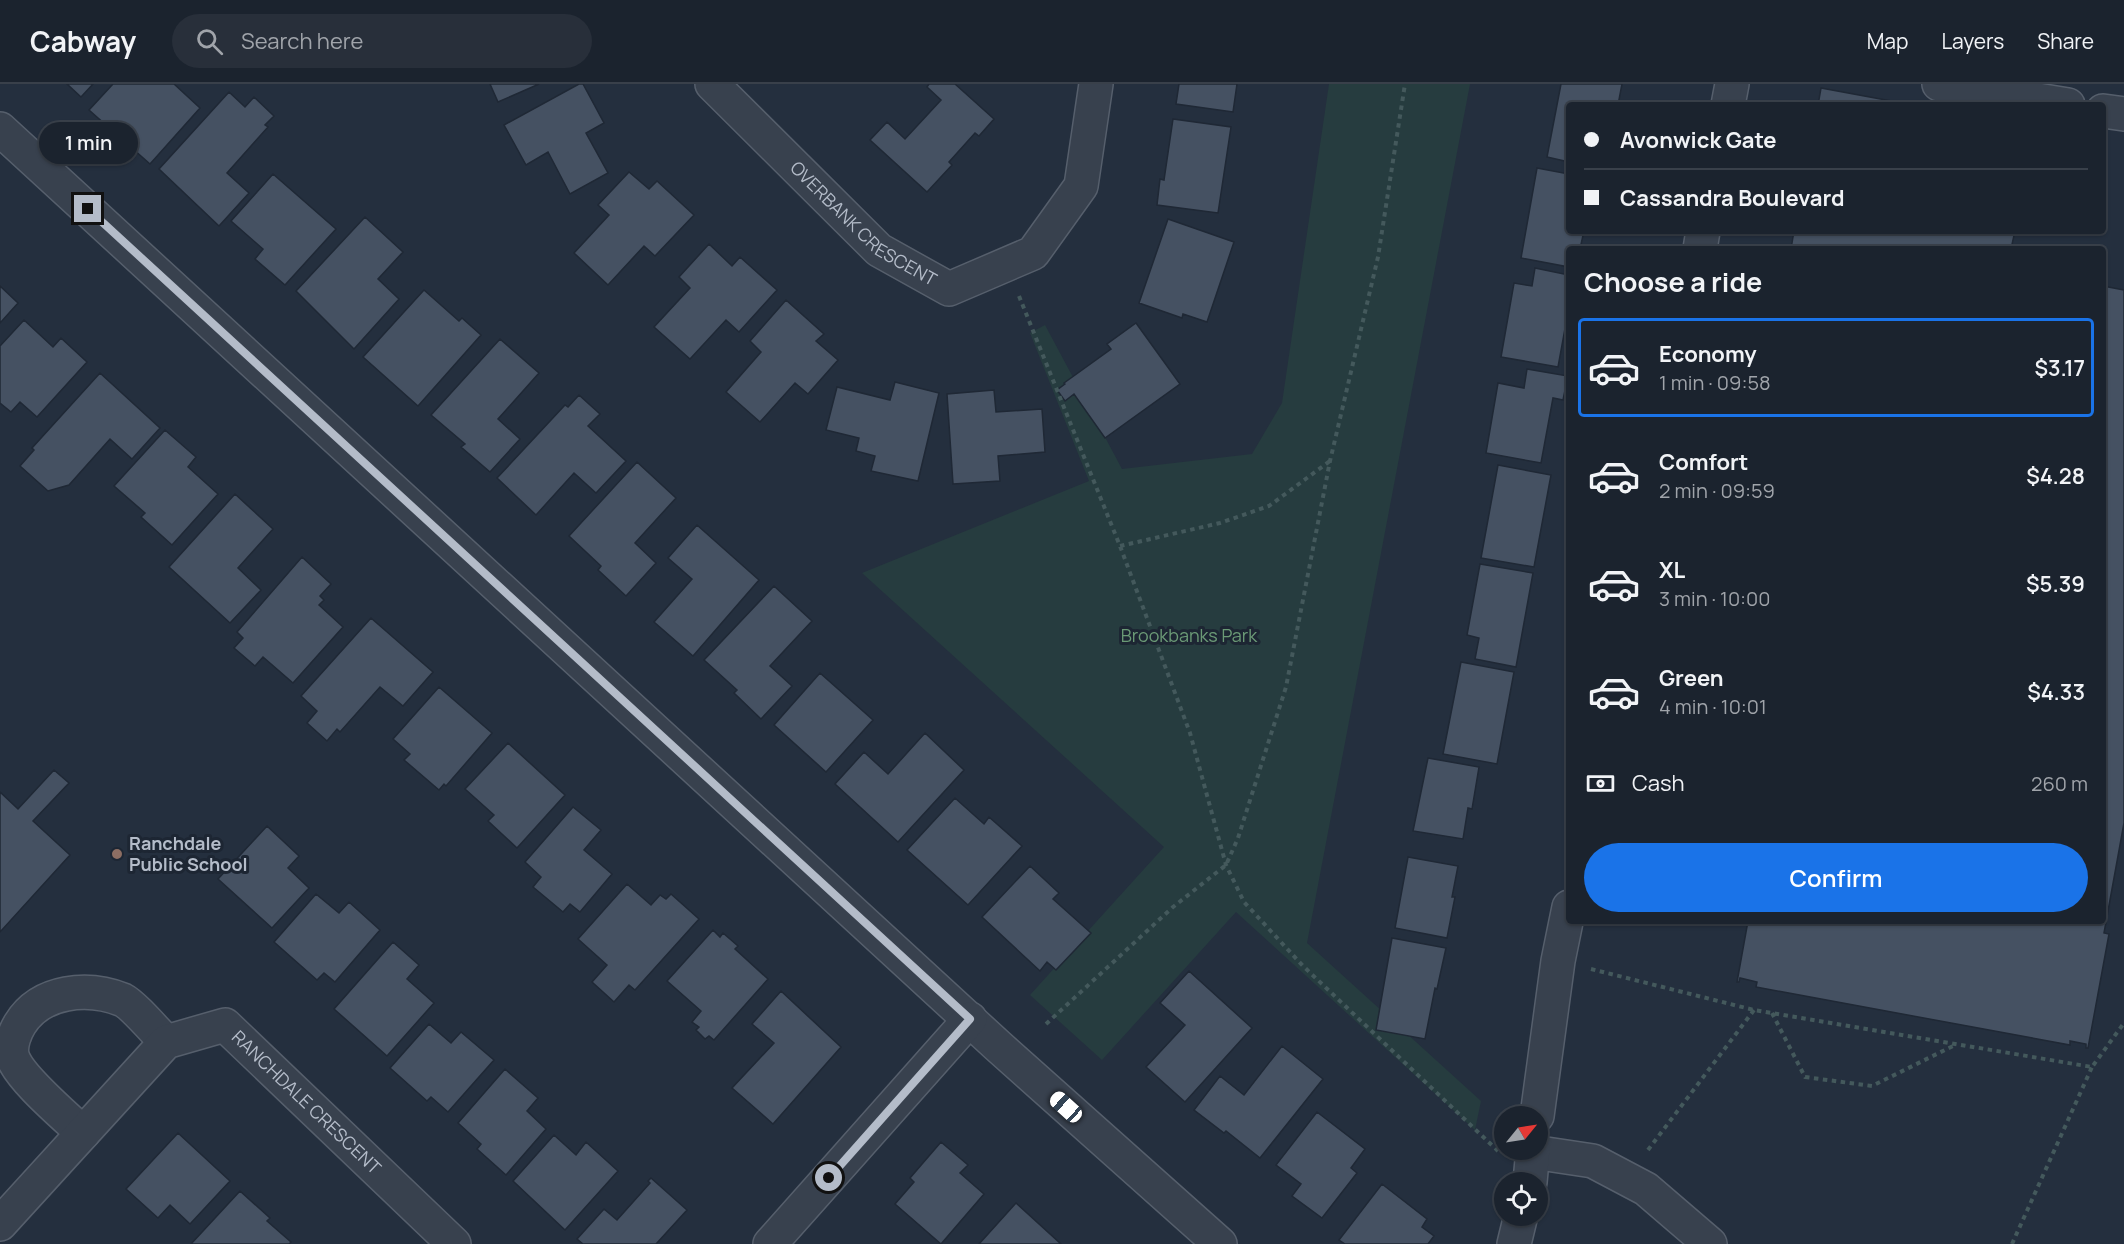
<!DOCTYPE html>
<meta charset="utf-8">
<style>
:root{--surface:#1b232e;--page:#282f3a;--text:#f1f3f6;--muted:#a0a4aa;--line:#39404a;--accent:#1a73e8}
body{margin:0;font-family:Manrope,sans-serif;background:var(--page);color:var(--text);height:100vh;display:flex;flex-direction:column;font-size:22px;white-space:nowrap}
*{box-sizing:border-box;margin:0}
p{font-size:20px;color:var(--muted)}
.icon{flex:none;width:33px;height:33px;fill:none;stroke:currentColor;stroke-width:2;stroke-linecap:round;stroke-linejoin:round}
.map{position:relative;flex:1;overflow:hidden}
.drawer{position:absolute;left:1566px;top:162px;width:540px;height:678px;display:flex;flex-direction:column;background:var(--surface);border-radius:6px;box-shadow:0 2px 4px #0004,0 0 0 2px var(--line)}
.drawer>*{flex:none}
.guide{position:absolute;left:1566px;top:18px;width:540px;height:132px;border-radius:6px;box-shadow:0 2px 4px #0004,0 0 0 2px var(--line);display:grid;align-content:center;height:132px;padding:0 18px;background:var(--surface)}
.needle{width:39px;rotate:60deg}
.tools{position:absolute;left:1494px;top:1022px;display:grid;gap:12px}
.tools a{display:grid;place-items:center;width:54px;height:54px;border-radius:50%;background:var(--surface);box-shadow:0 2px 4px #0004,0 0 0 2px var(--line);font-size:30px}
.end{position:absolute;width:27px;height:27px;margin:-14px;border:8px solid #b4bcc9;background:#111;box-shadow:0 0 0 3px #111}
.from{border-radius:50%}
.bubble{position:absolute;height:42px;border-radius:21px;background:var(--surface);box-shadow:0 2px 4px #0004,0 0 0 2px var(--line);font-size:20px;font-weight:600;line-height:42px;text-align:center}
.car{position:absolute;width:18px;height:36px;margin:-18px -9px;border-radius:8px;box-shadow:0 0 4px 2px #0007;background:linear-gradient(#fff 24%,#345 0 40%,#fff 0 76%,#345 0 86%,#fff 0)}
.guide b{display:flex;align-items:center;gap:21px;height:57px;font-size:22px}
.guide b+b{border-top:2px solid var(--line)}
.guide i{width:15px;height:15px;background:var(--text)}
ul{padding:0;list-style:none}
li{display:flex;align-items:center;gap:18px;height:99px;margin:0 12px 9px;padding:0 6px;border:3px solid transparent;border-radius:6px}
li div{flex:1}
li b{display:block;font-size:22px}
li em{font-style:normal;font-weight:600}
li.selected{border-color:var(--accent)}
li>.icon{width:54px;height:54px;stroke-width:1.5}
h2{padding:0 18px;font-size:27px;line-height:72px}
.pay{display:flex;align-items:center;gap:15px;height:66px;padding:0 18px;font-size:22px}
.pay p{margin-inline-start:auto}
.primary-button{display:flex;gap:12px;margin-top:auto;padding:12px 18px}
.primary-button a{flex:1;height:69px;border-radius:36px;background:var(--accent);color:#fff;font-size:24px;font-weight:600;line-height:69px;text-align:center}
header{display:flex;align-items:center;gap:36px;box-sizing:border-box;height:84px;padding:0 30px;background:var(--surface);border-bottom:2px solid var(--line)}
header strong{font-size:28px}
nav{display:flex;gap:33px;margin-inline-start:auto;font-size:21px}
.search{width:420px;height:54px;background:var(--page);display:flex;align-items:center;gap:15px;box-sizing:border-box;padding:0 21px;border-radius:33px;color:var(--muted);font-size:22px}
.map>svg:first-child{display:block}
</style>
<header>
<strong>Cabway</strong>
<div class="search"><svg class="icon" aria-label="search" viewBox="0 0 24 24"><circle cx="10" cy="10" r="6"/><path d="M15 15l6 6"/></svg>Search here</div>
<nav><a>Map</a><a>Layers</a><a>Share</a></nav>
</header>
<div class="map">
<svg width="2124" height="1160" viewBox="0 0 2124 1160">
<rect width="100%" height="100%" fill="#242f3e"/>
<path fill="#263c3f" d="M1329 0H1470L1307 859 1481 1017 1475 1046 1236 828 1102 976 1030 911 1164 763 862 489 1089 397 1030 249 1045 241 1122 385 1252 370 1282 319Z"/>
<path fill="#455162" stroke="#1f2835" stroke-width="1.5" d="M67 0H93L81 13Z
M113 0H174L200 24 150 80 89 26Z
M490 0H539L498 18Z
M579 0H583L604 39 586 49 608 89 570 110 548 68 526 81 504 41Z
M929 0H955L994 35 979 52 975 49 949 78 952 81 927 108 870 56 887 38 905 55 941 16 927 3Z
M1179 0H1237L1233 28 1176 20Z
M1561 0H1622L1618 21H1569V78L1547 73Z
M1821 4 1913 21H1818Z
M229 8 245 23 254 13 274 32 265 41 268 43 227 89 249 109 219 142 159 85Z
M1173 35 1231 43 1218 129 1157 121 1160 95 1164 96Z
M1537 84 1569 90V147H1584L1580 165H1569V183L1521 174Z
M629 88 649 105 657 97 694 131 655 172 644 162 608 201 574 169 609 131 598 121Z
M273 90 336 145 285 201 255 175 263 165 231 137Z
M365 133 403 168 378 195 399 215 354 265 296 207Z
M1168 135 1234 158 1207 238 1183 230 1182 234 1139 219Z
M1794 147H2015L2011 165H1791Z
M709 160 732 182 740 173 777 206 739 248 726 236 690 275 654 243 690 204 679 193Z
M1535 184 1569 191V223L1558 283 1501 273 1514 199 1532 202Z
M0 202 18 219 0 239Z
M2103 202 2124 206V739L2104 849 2109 850 2088 964H2086V960L2070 957V961L1756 903 1757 898 1740 894 1739 898H1737L1748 837H2103Z
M424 206 459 237 462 234 481 251 418 322 363 273Z
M786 216 824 250 816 257 838 276 808 310 795 299 760 338 726 308 761 268 750 257Z
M24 236 53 263 61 254 87 278 37 333 20 318 11 328 0 319V262Z
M1136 239 1180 300 1105 354 1074 310 1065 317 1057 306 1065 300 1064 299 1111 265 1107 260Z
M500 255 539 289 498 335 520 355 490 388 461 363 465 360 431 331Z
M1527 285 1568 292 1563 316 1553 314 1541 379 1486 369 1498 299 1524 304Z
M100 289 160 344 132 375 110 355 69 401 48 407 20 382 34 366 32 364Z
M895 298 939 309 918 397 871 387 875 372 856 367 859 354 826 346 837 303 890 316Z
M994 306 996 328 1042 325 1045 368 998 372 1000 397 953 400 947 310Z
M579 311 600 330 588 342 626 377 596 409 574 389 536 431 497 394 565 321 568 323Z
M165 346 196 373 188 383 218 410 172 461 141 433 145 429 114 402Z
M637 378 676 414 635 459 656 479 626 512 598 486 601 482 569 452Z
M1498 381 1551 391 1534 483 1481 474Z
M235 410 273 445 238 484 261 506 230 539 169 483Z
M697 441 759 496 693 572 654 538 692 495 668 474Z
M302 473 331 500 320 512 324 516 319 521 343 543 293 599 263 573 255 582 234 564 243 554 237 548Z
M1480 480 1533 489 1516 583 1475 575 1479 554 1467 551Z
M774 502 812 537 770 582 792 602 761 635 734 609 737 606 704 576Z
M371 534 433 588 403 622 380 603 340 648 337 645 327 657 307 639 317 627 301 612Z
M1461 578 1514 588 1497 680 1443 670Z
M820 589 873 636 826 688 774 641Z
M439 603 492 649 446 702 444 700 439 706 404 676 410 670 393 655Z
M925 649 964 686 898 758 835 700 864 668 888 690Z
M508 659 565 711 517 764 488 737 494 731 465 705Z
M1428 674 1479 683 1472 725 1468 724 1463 755 1413 747Z
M54 686 69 699 33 737 70 771 0 848V708L18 725Z
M955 714 984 740 989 733 1022 762 968 821 907 766Z
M573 723 601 746 584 766 612 790 580 828 570 820 563 828 533 803 541 793 525 778Z
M267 742 299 772 288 784 309 804 272 844 218 795Z
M1408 773 1458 782 1452 813H1455L1447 854 1395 844Z
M1030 782 1059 809 1053 815 1091 849 1056 886 1047 878 1040 887 982 833Z
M627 800 651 821 660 811 666 815 671 810 699 835 635 906 629 901 614 918 592 898 607 881 578 855Z
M316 810 339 829 349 818 380 846 335 898 324 889 317 896 274 858Z
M713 846 720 853 723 849 738 862 735 865 768 895 714 956 709 952 705 955 696 946 699 943 692 938 701 927 667 897Z
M1392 854 1446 864 1437 905 1435 904 1425 955 1376 946Z
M393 858 419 881 407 895 434 919 387 972 334 925Z
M1189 887 1252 944 1185 1018 1146 983 1185 941 1160 919Z
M781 907 841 963 773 1040 732 1004 774 959 752 940Z
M429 940 451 959 461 948 494 976 448 1028 431 1013 427 1017 390 984Z
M1282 962 1323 995 1260 1074 1226 1047 1224 1049 1194 1026 1220 992 1244 1011Z
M505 985 538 1014 527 1027 546 1045 506 1091 477 1065 481 1060 458 1039Z
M1317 1028 1365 1065 1351 1084 1357 1089 1322 1134 1292 1112 1301 1100 1276 1081Z
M178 1049 230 1097 190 1140 170 1121 158 1134 126 1105Z
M554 1051 576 1071 586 1058 618 1087 565 1146 513 1097Z
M941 1058 968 1081 960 1089 984 1110 941 1160 895 1120 914 1098 910 1094Z
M651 1094 687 1126 656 1160H583L577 1155 604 1125 617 1136 650 1099 648 1097Z
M1382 1100 1427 1135 1422 1143 1434 1152 1428 1160H1345L1339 1156Z
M240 1107 270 1134 267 1137 291 1158 289 1160H191Z
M1016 1119 1061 1160H979Z"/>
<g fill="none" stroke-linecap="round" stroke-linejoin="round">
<defs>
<g id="minor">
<path id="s1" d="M712 0 879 166 949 205 1033 169 1081 102 1096 0"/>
<path d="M1939 0 2068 21"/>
<path d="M1728 21 1732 0"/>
<path d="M2103 27 2124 30"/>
<path d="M0 45 998 962 1220 1160"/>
<path d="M1700 165 1703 147"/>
<path d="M1537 1032 1558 877 1569 823"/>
<path d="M83 1049C66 1033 17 992 12 971 10 961 15 948 20 940 41 906 88 902 123 916 133 921 157 949 166 958"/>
<path d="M1533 1068 1593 1077 1646 1105 1710 1160"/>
<path d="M1530 1098 1533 1065"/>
<path id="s2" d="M0 1140 166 958 225 941 454 1160"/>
<path d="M770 1160 970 935"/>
<path d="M1514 1160 1521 1131"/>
</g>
</defs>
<use href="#minor" stroke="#565f6c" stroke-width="36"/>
<path stroke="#44595c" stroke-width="4" stroke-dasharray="4.5 4.5" stroke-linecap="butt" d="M1019 212 1120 462 1190 649 1226 781 1244 818 1303 882 1498 1067
M1120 462 1220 439 1269 422 1330 377
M1591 885 1754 926 2092 983 2124 939
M1772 929 1805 993 1872 1002 1955 961
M1046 940 1173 823 1226 781 1238 754 1286 603 1330 377 1378 173 1405 0
M1648 1066 1754 926
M2012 1160 2092 983"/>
<use href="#minor" stroke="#38414e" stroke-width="33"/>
</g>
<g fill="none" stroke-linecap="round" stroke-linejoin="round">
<path stroke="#b4bcc9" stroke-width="8" d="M88 125 970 935 829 1094"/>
</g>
<circle fill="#8d6e63" stroke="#1d2633" stroke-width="2" cx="117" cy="770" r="6"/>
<g text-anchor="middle" stroke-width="6" stroke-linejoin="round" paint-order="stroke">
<g font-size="18" fill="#b4bcc9" stroke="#1d2633">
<text dy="6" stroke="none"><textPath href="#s1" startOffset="207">OVERBANK CRESCENT</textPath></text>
<text dy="6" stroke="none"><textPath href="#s2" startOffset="420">RANCHDALE CRESCENT</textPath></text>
</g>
<g font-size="18" fill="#6b9a76" stroke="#1d2633">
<text x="1189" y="558">Brookbanks Park</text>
</g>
<g font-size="18" font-weight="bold" fill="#b4bcc9" stroke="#1d2633" text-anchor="start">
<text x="129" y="766">Ranchdale<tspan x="129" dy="21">Public School</tspan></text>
</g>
</g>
</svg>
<div class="tools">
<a><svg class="needle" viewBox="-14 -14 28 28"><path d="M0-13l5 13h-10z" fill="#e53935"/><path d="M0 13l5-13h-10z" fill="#a0a4aa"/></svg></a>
<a><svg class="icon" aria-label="locate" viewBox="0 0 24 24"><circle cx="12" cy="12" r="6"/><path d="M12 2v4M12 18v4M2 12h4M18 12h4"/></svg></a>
</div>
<i class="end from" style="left:829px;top:1094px"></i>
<i class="end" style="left:88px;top:125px"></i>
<div class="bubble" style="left:39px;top:38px;width:99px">1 min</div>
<i class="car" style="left:1066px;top:1023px;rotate:312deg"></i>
<div class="guide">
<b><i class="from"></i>Avonwick Gate</b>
<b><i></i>Cassandra Boulevard</b>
</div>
<section class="drawer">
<h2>Choose a ride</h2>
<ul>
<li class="selected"><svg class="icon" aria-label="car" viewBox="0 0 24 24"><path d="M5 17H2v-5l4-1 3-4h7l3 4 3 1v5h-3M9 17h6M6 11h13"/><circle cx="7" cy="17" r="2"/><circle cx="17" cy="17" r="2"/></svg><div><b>Economy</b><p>1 min · 09:58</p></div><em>$3.17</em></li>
<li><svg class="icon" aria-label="car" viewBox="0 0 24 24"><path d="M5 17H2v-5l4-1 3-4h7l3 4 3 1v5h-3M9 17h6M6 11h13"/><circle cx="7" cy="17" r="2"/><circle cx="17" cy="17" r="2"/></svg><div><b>Comfort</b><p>2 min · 09:59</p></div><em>$4.28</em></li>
<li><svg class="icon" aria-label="car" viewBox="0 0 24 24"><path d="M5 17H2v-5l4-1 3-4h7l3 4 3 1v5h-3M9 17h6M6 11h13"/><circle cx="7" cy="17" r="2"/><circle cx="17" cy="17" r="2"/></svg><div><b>XL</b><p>3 min · 10:00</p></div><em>$5.39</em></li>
<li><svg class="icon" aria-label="car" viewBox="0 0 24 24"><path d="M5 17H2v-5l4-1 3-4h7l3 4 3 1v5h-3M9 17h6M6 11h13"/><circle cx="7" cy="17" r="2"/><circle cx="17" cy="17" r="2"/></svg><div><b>Green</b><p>4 min · 10:01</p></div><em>$4.33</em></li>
</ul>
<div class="pay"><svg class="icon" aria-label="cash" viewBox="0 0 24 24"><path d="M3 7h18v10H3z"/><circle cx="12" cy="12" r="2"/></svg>Cash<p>260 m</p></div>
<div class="primary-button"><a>Confirm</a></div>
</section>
</div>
